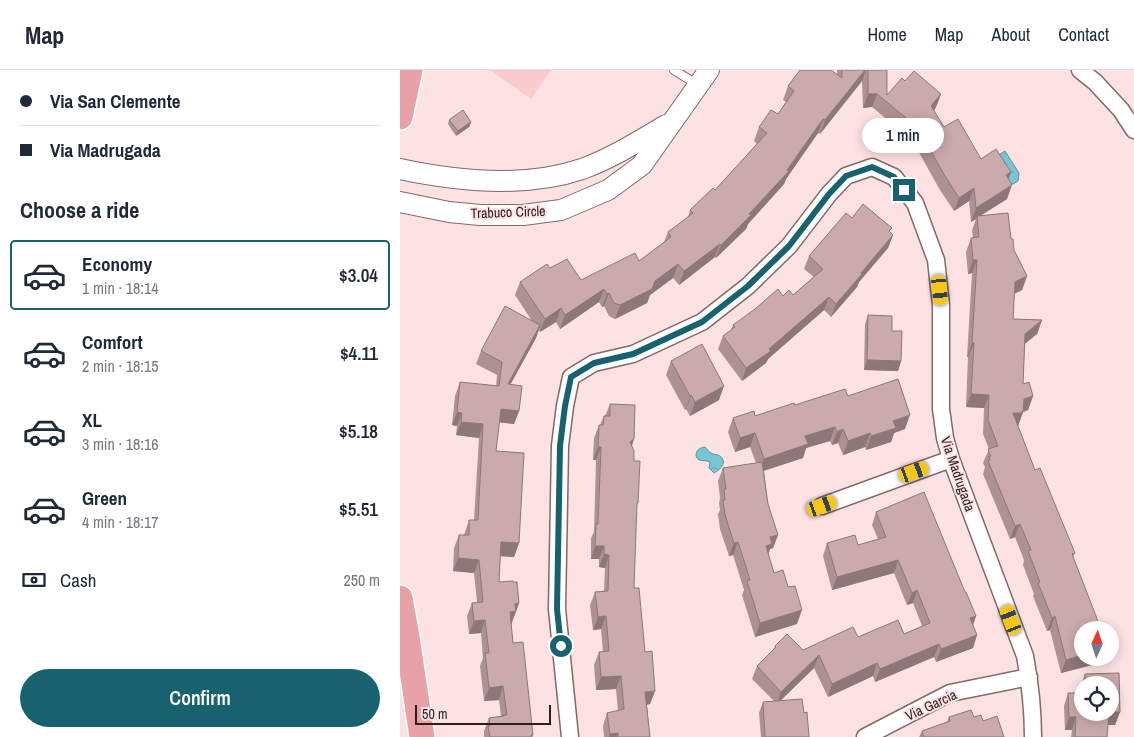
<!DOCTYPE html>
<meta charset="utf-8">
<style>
:root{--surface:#fff;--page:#f6f6f7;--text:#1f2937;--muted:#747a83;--line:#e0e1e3;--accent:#17626e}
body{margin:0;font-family:"Archivo Narrow",sans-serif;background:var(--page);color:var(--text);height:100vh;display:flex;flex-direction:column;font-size:19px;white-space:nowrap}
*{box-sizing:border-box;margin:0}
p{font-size:16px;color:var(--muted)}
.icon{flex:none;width:28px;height:28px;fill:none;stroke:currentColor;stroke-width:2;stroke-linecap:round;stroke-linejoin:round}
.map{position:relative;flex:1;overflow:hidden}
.drawer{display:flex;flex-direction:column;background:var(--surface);width:400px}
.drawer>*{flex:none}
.guide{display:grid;align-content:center;height:110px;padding:0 20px;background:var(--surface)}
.needle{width:32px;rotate:3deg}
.tools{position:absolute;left:674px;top:551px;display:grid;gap:10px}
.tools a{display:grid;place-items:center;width:45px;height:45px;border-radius:50%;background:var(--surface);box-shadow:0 2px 12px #0003;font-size:25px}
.scale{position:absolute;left:15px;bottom:12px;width:136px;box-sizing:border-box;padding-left:5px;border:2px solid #2a1e1f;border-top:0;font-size:14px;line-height:18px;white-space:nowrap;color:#2a1e1f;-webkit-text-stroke:4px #fce2e2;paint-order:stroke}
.end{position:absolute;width:22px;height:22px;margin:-11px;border:6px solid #17626e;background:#fff;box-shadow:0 0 0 2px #fff}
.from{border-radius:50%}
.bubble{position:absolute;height:35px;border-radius:18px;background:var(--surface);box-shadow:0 2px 12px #0003;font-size:16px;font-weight:600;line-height:35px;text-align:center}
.car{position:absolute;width:15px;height:30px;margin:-15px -8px;border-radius:6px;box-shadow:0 0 4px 1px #0007;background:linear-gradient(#f5c518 24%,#345 0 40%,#f5c518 0 76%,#345 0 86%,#f5c518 0)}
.guide b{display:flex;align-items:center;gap:18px;height:48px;font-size:19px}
.guide b+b{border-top:1px solid var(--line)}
.guide i{width:12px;height:12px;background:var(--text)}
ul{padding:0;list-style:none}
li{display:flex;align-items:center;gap:15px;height:70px;margin:0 10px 8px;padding:0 10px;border:2px solid transparent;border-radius:5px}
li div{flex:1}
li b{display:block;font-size:19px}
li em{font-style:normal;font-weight:600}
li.current{border-color:var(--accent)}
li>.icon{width:45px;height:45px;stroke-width:1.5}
h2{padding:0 20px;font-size:22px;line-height:60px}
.pay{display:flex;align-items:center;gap:12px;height:55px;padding:0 20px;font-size:19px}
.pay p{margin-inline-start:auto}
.button{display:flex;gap:10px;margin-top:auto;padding:10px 20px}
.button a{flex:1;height:58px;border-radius:30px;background:var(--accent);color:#fff;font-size:20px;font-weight:600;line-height:58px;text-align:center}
header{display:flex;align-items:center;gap:30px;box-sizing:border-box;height:70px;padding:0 25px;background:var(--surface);border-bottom:1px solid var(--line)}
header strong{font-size:24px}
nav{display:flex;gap:28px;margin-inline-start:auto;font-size:18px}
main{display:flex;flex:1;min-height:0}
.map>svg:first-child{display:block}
</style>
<header>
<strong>Map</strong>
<nav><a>Home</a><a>Map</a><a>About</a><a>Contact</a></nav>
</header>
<main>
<section class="drawer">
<div class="guide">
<b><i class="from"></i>Via San Clemente</b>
<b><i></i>Via Madrugada</b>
</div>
<h2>Choose a ride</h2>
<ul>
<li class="current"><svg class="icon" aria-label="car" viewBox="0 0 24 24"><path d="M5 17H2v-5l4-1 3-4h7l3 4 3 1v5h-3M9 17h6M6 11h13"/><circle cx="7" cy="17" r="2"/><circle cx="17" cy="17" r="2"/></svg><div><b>Economy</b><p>1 min · 18:14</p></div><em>$3.04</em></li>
<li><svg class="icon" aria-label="car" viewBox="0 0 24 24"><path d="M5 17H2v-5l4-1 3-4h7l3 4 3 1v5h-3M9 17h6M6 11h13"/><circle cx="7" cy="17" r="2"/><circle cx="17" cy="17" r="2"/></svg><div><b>Comfort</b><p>2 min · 18:15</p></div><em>$4.11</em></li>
<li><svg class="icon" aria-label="car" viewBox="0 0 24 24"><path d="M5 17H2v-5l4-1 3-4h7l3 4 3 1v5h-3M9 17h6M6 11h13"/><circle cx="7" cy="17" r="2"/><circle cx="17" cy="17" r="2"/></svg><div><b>XL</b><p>3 min · 18:16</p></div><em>$5.18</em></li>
<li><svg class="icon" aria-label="car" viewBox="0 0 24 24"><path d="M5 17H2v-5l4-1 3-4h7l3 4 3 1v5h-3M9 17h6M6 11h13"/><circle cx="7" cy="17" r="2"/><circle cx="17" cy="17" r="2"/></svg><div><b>Green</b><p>4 min · 18:17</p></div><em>$5.51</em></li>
</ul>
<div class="pay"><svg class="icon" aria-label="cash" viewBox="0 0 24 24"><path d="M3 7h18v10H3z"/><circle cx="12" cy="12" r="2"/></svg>Cash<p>250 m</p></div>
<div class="button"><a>Confirm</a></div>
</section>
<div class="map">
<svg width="734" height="667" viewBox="0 0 734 667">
<defs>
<pattern id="water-ripples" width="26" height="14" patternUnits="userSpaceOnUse" patternTransform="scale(1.25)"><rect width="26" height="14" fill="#79c5d4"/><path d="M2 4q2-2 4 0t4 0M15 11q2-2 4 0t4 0" fill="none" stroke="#69a9b6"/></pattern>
</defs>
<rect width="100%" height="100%" fill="#fce2e2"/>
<path fill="#fbcccc" d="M90 0H151L131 29Z"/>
<path fill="url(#water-ripples)" stroke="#61939e" d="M605 81 619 103 618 111 613 114H610L597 86Z
M305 377C307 379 309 382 311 383 314 385 317 384 320 386 328 392 320 400 314 403L309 398 310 392C304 389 299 393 296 386 296 380 299 378 305 377Z"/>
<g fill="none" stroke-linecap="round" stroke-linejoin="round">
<defs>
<path id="service" d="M274 0 298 15"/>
<path id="minor" d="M680 0 695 12 721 40 734 60
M422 436 551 389
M170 667 157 539 160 376 165 336 171 307 194 293 233 284 302 252 348 216 389 176 429 124 446 106 472 97 494 107 515 133 536 190 541 235V339L545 368 551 389 625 586C630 613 633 640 633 667
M465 667 550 623 629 607"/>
<path id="tertiary" d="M0 99C56 111 126 118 182 99 212 88 239 71 266 55
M0 132 49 142 80 145H123L161 140 208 120 242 95 309 0"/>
<path id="primary" d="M0 47 10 0
M0 528 7 567 22 667"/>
</defs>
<use href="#service" stroke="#856868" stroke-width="10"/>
<use href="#minor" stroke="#856868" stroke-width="19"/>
<use href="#tertiary" stroke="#856868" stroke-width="22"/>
<use href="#primary" stroke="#fff" stroke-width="28"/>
<use href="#service" stroke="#fff" stroke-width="8"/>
<use href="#minor" stroke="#fff" stroke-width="16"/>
<use href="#tertiary" stroke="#fff" stroke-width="20"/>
<use href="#primary" stroke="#e7a1a7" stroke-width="25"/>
</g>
<path fill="#ae9293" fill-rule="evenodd" d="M437 0H487V25L505 11 541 24 536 37 534 41 544 57 581 89 611 102 608 109 607 129 581 145 611 169 614 180 627 206 622 220 614 224 613 249 642 250 637 264 625 274 623 314 633 326 628 340 623 342 618 356 635 400 675 483 673 487 682 588H702L700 593 661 603 650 560 647 561 633 526 634 524 623 495 624 490 615 467 610 469 583 404 585 397 583 393 589 379 583 364 584 338 566 337 568 287H567L572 203 568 204 566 182 571 168H573L572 160 576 149 571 152 569 131 554 141 540 120 512 70 472 37 463 38 462 11 420 64 418 63 386 109 384 114 348 154 346 159 316 188 315 187 279 215 273 208 250 225 247 233 215 249 209 246 204 236 202 237 199 232 160 259 156 252 140 262 139 260 136 268 110 314 119 341 114 354 99 352 96 381 119 473 114 487 100 486 99 512 119 533 111 554 113 573 133 665 132 667H84V661L89 648 101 646 99 630 84 631 80 596 83 588 81 563 69 564 67 546 72 533 77 532 74 503 53 501 54 478 59 465H64L69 450H74L79 368 56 365 57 356 52 355 55 326 60 312 96 316 97 305 76 294 81 281 132 251 115 225 120 212 150 198 181 210 239 191 264 172 268 162 288 147 290 140 315 120 357 74 354 71 359 57 378 44 386 32 383 30 388 16 437 4Z
M49 50 71 52 69 57 56 66 48 54Z
M452 148 490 162 493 165 488 178 459 212 457 217 431 247 424 240 368 289 366 293 342 311 318 279 323 266 331 260 333 255 383 226 393 225 414 207 404 199 409 186Z
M468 245 492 261 501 291 498 301 464 300 465 254Z
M271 291 319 330 290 346 286 339 285 340 266 305Z
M448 326 505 359 494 363 491 372 466 380 465 377 443 385 438 373 432 375 430 371 406 378 403 388 364 401 368 434 378 465 373 478 370 479 368 484 374 503 397 554 355 567 342 525 344 520 333 485 329 486 320 459 318 444 320 440 319 433 320 428 318 411 323 398 356 393 350 377 335 382 328 362 333 348 355 346 395 335Z
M210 334 234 369 232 376 234 391 236 437 234 518 245 582 255 621 250 634 247 635 250 667H204L203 656 207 643 218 641 216 619 196 620 194 595 199 582H203L201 559 193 560 190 535 195 522 204 521 205 498 199 497V489H191V468L194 462 196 390H193L194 368 199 355H200L204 346H205Z
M476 442 565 522 576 546 573 555 577 565 573 578 536 592 534 587 475 612 473 606 428 627 414 598 380 631 404 643 409 667H361L359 643 363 632 374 631 352 609 357 596 373 580 375 576 403 580 458 567 504 564 522 556 513 533 507 535 494 503 432 520 423 486 427 473 458 475 478 469 472 455Z
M719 603 720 642 715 655H708L707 667H671L672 660H665L664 636 668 623H681L680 617 685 604ZM682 615H710V642H682Z
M549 647H574L583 651 604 667H519L522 661 547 652Z"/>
<path fill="#8d7778" d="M465 0H466L462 11 420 64 425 50Z
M468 24H477L472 37 463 38Z
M541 24 536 37 526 50 531 36Z
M423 49 418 63 386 109 384 114 348 154 346 159 316 188 321 175 349 144 387 100Z
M71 52 69 57 56 66 58 61Z
M611 102 606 116V105Z
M612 115 607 129 577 148V146L576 149 571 152 576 138Z
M574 118 569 131 554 141 559 128Z
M493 165 488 178 459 212 457 217 431 247 436 234Z
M320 174 315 187 279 215 284 201Z
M573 190H577L572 203 568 204Z
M278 194 273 208 250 225 247 233 215 249 220 235Z
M627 206 622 220 610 226 615 212Z
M204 219 199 232 160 259 165 245Z
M209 223 204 236 202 237 207 224Z
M429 227 424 240 368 289 366 293 342 311 346 298Z
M161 238 156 252 140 262 145 249Z
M642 250 637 264 620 277 625 264Z
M140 255 136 268 103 328 108 314Z
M572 273H574L568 287H567Z
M467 290 501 291 498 301 464 300Z
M324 316 319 330 290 346 295 332Z
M571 324 589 325 584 338 566 337Z
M291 325 286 339 285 340 290 326Z
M633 326 628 340 623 342 618 356 613 343 624 329Z
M101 339 119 341 114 354 96 352Z
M57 342 62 343 57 356 52 355Z
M510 345 505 359 494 363 491 372 466 380 471 366 493 351Z
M61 352 83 354 79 368 56 365Z
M435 357 430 371 406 378 403 388 359 402 364 389 405 366Z
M443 359 438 373 432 375 437 362Z
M355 363 350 377 335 382 340 368Z
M470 363 465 377 443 385 448 371Z
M234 369 229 383 230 372Z
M198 377H201L196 390H193Z
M620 454 615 467 610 469 615 456Z
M378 465 373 478 370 479 367 488 361 490 370 467Z
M101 472 119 473 114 487 96 486Z
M338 472 333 485 329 486 334 473Z
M195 476H204L199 489H191Z
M204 484 209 485 205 498 199 497Z
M58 488 79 490 74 503 53 501Z
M498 490 494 503 432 520 437 507Z
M517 520 513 533 507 535 512 523Z
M119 533 114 547 111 555 110 542 115 534Z
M402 540 397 554 355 567 360 553Z
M206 546 201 559 193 560 198 547Z
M576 546 572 558 570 548Z
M655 546 650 560 647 561 652 548Z
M85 550 81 563 69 564 74 551Z
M577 565 573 578 536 592 541 579Z
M539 574 534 587 475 612 480 599Z
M419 585 414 598 377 634 381 622Z
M682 585V588H702L700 593 661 603 666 590Z
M477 593 473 606 428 627 432 614Z
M221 606 216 619 196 620 201 607Z
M103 616 99 630 84 631 89 618Z
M255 621 250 634 240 635 245 622Z
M709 642H720L715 655H705Z
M669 647H676L672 660H665Z
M218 663 217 667H209L210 664Z"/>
<path fill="#caaaab" stroke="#8d7778" d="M400 0H431L442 8V0H465L425 50 423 49 387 100 389 101 349 144 351 145 321 175 320 174 284 201 278 194 255 211 252 219 220 235 214 233 209 223 207 224 204 219 165 245 161 238 145 249 120 212 147 194 150 198 167 189 181 210 235 183 239 191 271 167 268 162 293 143 290 140 313 118 315 120 367 63 359 57 371 40 378 44 394 21 388 16Z
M468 0H487V25L502 8 505 11 514 1 541 24 531 36 544 57 558 49 581 89 596 79 611 102 606 105 612 115 576 138 574 118 559 128 545 106 517 57 477 24H468Z
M63 40 71 52 58 61 49 50Z
M463 134 492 158 489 161 493 165 461 203 462 204 436 234 429 227 369 279 371 281 346 298 323 266 335 257 333 255 355 239 378 219 383 226 389 220 393 225 423 199 409 186 446 143 452 148Z
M608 143 611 169H613L614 180 627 206 615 212 613 249 642 250 625 264 623 314 629 312 633 326 624 329 623 342H621V343H613L635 400 640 398 675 483 672 484 696 546 700 560H682V585L666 590 655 546 652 548 638 513 640 512 628 481 631 480 620 454 615 456 588 391 590 390 589 387 591 386 588 379 598 376 588 350 589 325 571 324 574 273H572L577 190H573L571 168 579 167 577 146Z
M105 236 140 255 108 314 122 316 119 341 101 339 96 381 124 383 119 473 101 472 99 512 113 511V512H117L119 533 115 534 116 541 110 542 113 573 123 572 133 665H131L132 667H90L88 656H90L89 648 104 646V645H107L103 616 89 618 85 583H89L85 550 74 551 72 533 83 532 79 490 58 488 59 465H69V450H78L83 354 61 352 62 343 57 342 60 312 99 316 102 292 81 281Z
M468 245 492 246V261H502L501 291 467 290Z
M302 274 324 316 295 332 291 325 290 326 271 291Z
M498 309 510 345 493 351 496 358 471 366 470 363 448 371 443 359 437 362 435 357 405 366 408 374 364 389 355 363 340 368 333 348 354 341 355 346 394 333 395 335 445 319 448 326Z
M210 334 235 335 234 369 230 372 234 381V391H240L238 433H237L234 518H239L245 582 252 581 255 621 245 622 250 667H218V663L210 664 207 643 224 639 221 606 201 607 199 582 209 581 206 546 198 547 195 522 208 521 209 485 204 484V476H195L196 454H198L201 377H198L199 355H203L204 346H210Z
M362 392 368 434 378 465 370 467 372 474 366 476 374 503 383 500 388 517 395 516 402 540 360 553 347 511 350 510 338 472 334 473 325 445 323 430H325L324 419H326L323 398Z
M524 422 565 522H566L576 546 570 548 577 565 541 579 539 574 480 599 477 593 432 614 419 585 381 622 357 596 376 577 375 576 387 564 403 580 453 557 458 567 498 550 504 564 530 553 517 520 512 523 498 490 437 507 427 473 455 465 458 475 486 467 476 442Z
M719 603 720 642H710V615H685V604Z
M668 623H682V642H709L707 667H675L676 647H669Z
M402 629 404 643 407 642 409 667H365L363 632Z
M571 640 574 647 581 645 583 651 597 646 604 667H524L522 661 550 651 549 647Z"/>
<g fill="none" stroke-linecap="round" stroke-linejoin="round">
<path stroke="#17626e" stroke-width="6" d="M161 576 157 539 160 376 165 336 171 307 194 293 233 284 302 252 348 216 389 176 429 124 446 106 472 97 494 107 504 120"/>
</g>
<g text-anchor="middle" stroke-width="4" stroke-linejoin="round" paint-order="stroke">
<g font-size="14" fill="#2a1e1f" stroke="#fce2e2">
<text transform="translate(108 142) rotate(-2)" y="5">Trabuco Circle</text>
<text transform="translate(558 404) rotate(71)" y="5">Via Madrugada</text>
<text transform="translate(531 635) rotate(-25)" y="5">Via Garcia</text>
</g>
</g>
</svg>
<div class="tools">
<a><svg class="needle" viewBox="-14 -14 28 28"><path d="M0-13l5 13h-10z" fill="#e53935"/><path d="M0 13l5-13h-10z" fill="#747a83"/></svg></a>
<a><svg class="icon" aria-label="locate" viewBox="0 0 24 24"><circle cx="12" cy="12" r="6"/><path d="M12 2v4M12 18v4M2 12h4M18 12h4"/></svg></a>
</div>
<div class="scale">50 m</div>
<i class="end from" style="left:161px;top:576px"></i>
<i class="end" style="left:504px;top:120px"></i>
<div class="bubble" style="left:462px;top:48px;width:82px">1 min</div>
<i class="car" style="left:540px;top:220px;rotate:174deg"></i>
<i class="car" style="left:514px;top:402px;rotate:70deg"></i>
<i class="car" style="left:422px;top:436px;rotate:70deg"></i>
<i class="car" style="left:611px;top:550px;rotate:339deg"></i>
</div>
</main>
